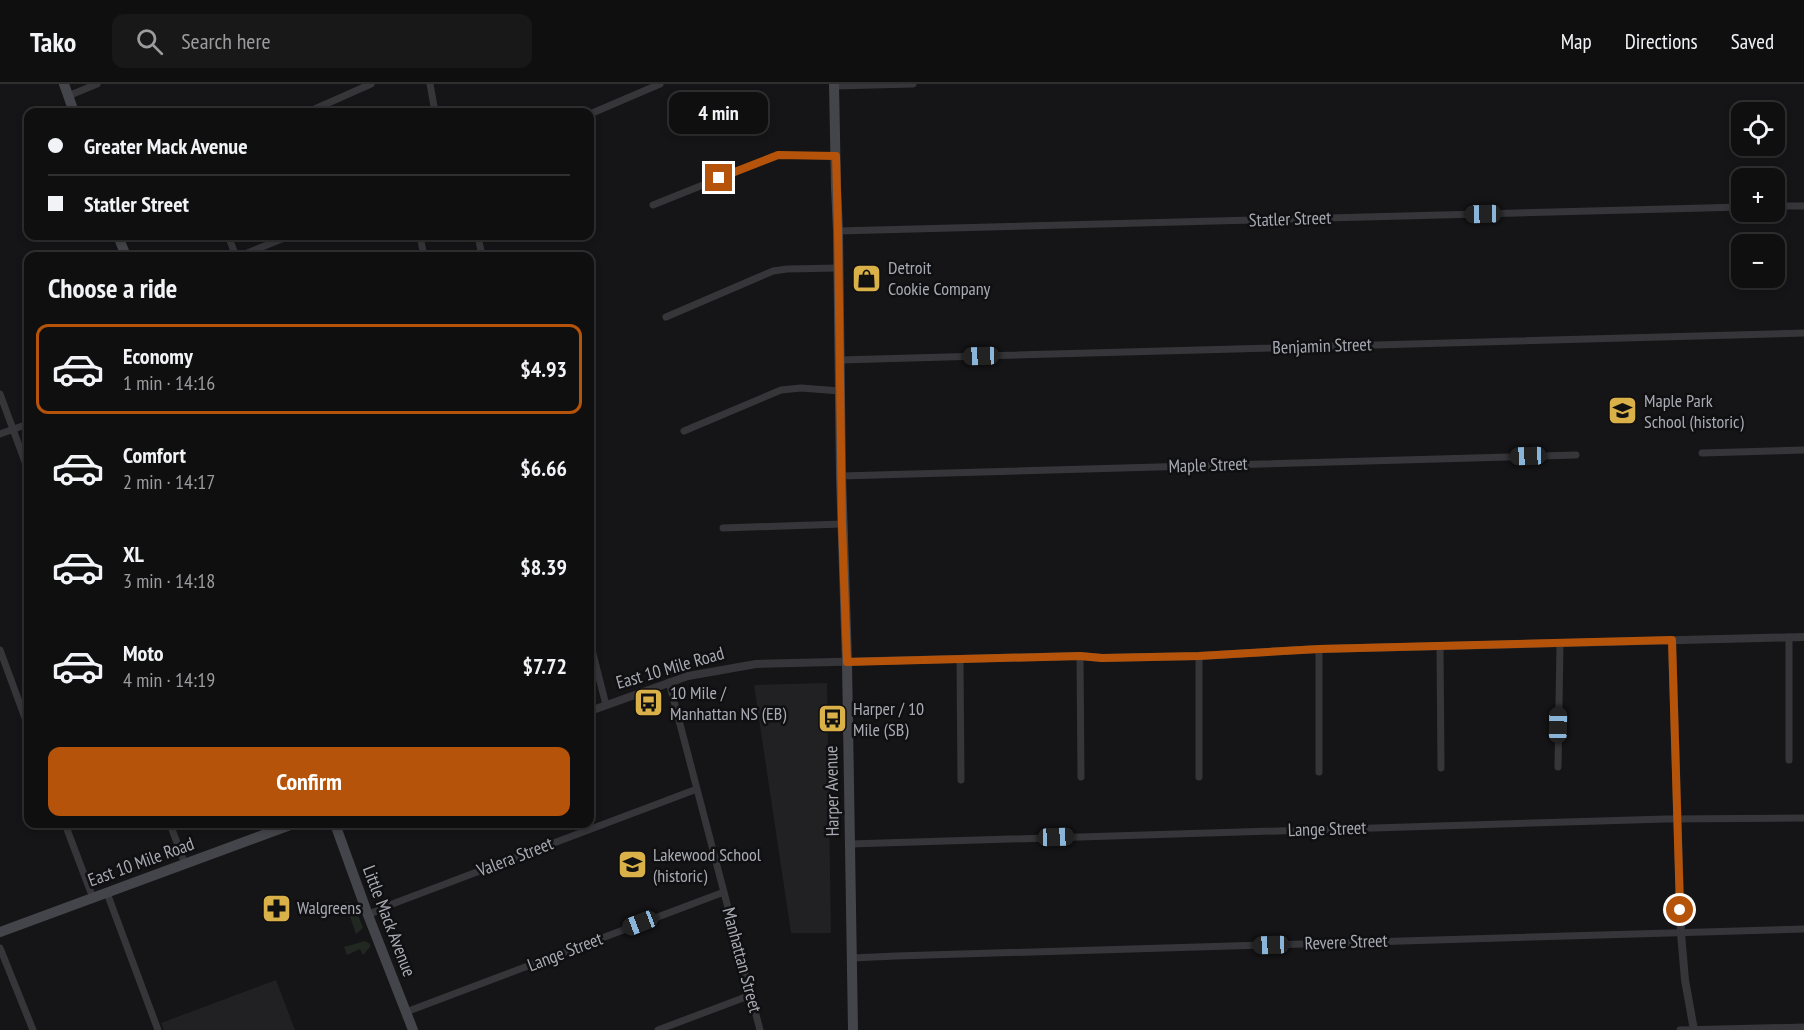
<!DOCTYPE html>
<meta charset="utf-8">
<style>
:root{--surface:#100f10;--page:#191819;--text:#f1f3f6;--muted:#9c9c9f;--line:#302f30;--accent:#b45309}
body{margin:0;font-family:"PT Sans Narrow",sans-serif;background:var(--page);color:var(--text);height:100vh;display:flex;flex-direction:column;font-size:22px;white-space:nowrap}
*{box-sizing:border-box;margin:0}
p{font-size:20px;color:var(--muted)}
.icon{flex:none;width:33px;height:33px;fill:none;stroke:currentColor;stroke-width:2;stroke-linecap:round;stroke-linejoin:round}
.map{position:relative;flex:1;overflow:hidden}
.details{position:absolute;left:24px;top:168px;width:570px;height:576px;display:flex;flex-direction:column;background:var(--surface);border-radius:12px;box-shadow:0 3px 9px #0003,0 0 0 2px var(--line)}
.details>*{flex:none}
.guide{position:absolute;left:24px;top:24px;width:570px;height:132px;border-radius:12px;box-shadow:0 3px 9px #0003,0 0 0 2px var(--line);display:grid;align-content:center;height:132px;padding:0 24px;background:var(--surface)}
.buttons{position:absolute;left:1731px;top:18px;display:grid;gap:12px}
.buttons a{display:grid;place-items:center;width:54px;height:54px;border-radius:12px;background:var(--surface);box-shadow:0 3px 9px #0003,0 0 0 2px var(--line);font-size:30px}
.end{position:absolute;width:27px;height:27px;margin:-14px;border:8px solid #b45309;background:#fff;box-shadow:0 0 0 3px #fff}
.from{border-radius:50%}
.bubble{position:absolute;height:42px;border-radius:12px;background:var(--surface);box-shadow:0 3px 9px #0003,0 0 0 2px var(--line);font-size:20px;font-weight:600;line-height:42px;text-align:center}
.car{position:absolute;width:18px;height:36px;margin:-18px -9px;border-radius:8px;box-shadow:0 0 4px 2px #0007;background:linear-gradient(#222 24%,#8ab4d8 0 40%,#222 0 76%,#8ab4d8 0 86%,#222 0)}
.guide b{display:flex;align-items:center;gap:21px;height:57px;font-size:22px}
.guide b+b{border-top:2px solid var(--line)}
.guide i{width:15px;height:15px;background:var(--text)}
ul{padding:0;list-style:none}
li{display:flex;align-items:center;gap:18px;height:90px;margin:0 12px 9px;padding:0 12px;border:3px solid transparent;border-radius:12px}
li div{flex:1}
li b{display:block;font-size:22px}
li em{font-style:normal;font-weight:600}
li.active{border-color:var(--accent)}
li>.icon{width:54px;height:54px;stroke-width:1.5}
h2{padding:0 24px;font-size:27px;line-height:72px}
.action{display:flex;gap:12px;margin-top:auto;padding:12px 24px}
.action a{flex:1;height:69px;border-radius:12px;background:var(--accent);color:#fff;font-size:24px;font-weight:600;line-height:69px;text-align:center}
header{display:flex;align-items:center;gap:36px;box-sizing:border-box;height:84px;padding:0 30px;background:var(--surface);border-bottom:2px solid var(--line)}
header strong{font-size:28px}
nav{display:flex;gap:33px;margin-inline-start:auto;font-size:21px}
.search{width:420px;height:54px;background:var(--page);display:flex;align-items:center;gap:15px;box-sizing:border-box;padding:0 21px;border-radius:12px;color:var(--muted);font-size:22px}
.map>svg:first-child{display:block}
</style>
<header>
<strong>Tako</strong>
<div class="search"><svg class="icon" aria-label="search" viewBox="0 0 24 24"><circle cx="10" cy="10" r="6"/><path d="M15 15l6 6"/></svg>Search here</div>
<nav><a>Map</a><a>Directions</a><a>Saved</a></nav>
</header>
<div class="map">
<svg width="1804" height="946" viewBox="0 0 1804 946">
<rect width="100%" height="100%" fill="#151416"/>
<path fill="#212123" d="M827 599 831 849H791L754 601Z
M276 896 295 946H164L161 939Z"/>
<path fill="#212822" d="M345 818H349L354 820 363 844 356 850Z
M365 857 370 860V863L363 871 360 865 347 871 344 863Z"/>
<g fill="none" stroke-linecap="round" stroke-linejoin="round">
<path stroke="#36363a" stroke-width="7" d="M430 0 435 28
M834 2 913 0
M68 12 97 0
M308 28 371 0
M590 30 660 0
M653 121 778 71 835 72
M1774 122H1804
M838 147 1742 123
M228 152 236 172
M420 152 424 172
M478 152 482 172
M240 172 289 152
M666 233 773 187 787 185 839 184
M840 276 1804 249
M0 310 28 386
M684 347 781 306 801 304 840 307
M0 350 28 340
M1702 369 1804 366
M841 392 1576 371
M723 444 842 440
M1789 553V676
M590 558 606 621
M1440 562 1441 684
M1319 565V688
M0 566 28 642
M1080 572 1081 693
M960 575 961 696
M669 598 760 946
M1558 683 1560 559
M1199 693V572
M65 740 93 814
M170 740 185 780
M850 760 1666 735 1804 734
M107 809 158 946
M368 831 387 822 697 705
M0 864 33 946
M852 874 896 872 1804 845
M406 928 724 808
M658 946 751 911
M1680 946 1804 943"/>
<path stroke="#36363a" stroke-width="8" d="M1672 556 1681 849 1685 896 1694 946
M590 627 688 592 756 580 1080 572 1102 574 1199 572 1319 565 1804 553"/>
<path stroke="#44454a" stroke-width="10" d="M64 0 74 28
M834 0 836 103 838 147 841 392 847 578 853 946
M118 152 126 172
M335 740 368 831 413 946
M0 848 293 740"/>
</g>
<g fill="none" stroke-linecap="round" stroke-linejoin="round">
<path stroke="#b45309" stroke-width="8" d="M719 94 778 71 836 72 838 147 842 440 847 578 1080 572 1102 574 1199 572 1319 565 1672 556 1680 826"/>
</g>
<defs>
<symbol id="shop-square" viewBox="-11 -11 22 22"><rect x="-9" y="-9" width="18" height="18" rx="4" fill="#dab148" stroke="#100f11"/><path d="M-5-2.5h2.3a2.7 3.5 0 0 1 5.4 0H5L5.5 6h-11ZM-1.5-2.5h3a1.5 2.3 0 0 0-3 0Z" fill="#111"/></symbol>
<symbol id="school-square" viewBox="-11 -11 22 22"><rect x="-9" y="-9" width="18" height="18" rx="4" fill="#dab148" stroke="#100f11"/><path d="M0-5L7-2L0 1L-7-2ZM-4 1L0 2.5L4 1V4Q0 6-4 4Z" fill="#111"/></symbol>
<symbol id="bus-square" viewBox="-11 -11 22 22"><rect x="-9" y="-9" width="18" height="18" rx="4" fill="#dab148" stroke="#100f11"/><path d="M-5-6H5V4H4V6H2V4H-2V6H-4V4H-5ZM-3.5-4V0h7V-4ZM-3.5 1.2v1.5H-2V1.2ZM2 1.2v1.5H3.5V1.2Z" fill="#111"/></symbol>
<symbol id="pharmacy-square" viewBox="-11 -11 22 22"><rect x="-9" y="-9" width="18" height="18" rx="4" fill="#dab148" stroke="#100f11"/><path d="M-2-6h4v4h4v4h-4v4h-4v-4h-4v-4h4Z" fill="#111"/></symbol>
</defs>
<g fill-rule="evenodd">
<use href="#shop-square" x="850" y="178" width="33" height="33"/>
<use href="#school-square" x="1606" y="310" width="33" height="33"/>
<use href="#bus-square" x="632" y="602" width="33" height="33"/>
<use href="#bus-square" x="816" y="618" width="33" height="33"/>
<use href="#school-square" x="616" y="764" width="33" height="33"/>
<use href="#pharmacy-square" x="260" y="808" width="33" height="33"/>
</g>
<g text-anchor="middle" stroke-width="5" stroke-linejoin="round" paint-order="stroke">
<g font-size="18" fill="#a8abb4" stroke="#100f11">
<text transform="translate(1290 135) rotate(-2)" y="6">Statler Street</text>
<text transform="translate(1322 262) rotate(-2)" y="6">Benjamin Street</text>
<text transform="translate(1208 381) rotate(-2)" y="6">Maple Street</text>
<text transform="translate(670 584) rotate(-16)" y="6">East 10 Mile Road</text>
<text transform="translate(832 707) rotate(-91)" y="6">Harper Avenue</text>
<text transform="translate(1327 745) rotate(-2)" y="6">Lange Street</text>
<text transform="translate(515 773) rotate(-21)" y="6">Valera Street</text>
<text transform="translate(141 778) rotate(-20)" y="6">East 10 Mile Road</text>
<text transform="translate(389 837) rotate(69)" y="6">Little Mack Avenue</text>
<text transform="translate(1346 858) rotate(-2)" y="6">Revere Street</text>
<text transform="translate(565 868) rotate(-21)" y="6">Lange Street</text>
<text transform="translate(742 876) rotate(75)" y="6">Manhattan Street</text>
</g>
<g font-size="18" fill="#a8abb4" stroke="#100f11" text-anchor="start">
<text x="888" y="190">Detroit<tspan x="888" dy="21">Cookie Company</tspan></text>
<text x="1644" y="323">Maple Park<tspan x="1644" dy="21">School (historic)</tspan></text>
<text x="670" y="615">10 Mile /<tspan x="670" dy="21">Manhattan NS (EB)</tspan></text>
<text x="853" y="631">Harper / 10<tspan x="853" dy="21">Mile (SB)</tspan></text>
<text x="653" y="777">Lakewood School<tspan x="653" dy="21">(historic)</tspan></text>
<text x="297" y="830">Walgreens</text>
</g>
</g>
</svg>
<div class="buttons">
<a><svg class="icon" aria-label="locate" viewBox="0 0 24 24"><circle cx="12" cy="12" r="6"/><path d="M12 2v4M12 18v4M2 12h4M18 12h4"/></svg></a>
<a>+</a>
<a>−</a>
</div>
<i class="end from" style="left:1680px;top:826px"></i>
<i class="end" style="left:719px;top:94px"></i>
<div class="bubble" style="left:669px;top:8px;width:99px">4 min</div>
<i class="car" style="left:1483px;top:130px;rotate:269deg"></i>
<i class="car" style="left:981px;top:272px;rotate:268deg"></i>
<i class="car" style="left:1528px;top:372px;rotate:268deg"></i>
<i class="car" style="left:1558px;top:641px;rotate:1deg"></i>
<i class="car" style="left:1056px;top:753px;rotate:88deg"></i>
<i class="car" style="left:640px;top:839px;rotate:249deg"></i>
<i class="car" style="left:1271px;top:861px;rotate:268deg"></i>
<div class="guide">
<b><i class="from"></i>Greater Mack Avenue</b>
<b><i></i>Statler Street</b>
</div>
<section class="details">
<h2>Choose a ride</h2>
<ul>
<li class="active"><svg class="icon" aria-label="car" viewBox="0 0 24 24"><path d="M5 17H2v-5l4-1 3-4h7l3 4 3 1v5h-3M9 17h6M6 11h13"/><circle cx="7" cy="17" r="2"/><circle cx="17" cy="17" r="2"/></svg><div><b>Economy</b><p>1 min · 14:16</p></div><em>$4.93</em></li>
<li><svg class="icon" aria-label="car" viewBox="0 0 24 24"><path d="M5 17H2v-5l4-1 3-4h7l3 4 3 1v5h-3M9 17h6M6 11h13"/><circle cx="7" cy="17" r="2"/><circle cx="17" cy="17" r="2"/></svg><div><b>Comfort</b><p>2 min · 14:17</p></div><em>$6.66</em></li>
<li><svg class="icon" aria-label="car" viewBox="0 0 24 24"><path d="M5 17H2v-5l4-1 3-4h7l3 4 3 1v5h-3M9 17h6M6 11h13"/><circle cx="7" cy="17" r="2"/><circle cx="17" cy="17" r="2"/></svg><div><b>XL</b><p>3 min · 14:18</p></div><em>$8.39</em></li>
<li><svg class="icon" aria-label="car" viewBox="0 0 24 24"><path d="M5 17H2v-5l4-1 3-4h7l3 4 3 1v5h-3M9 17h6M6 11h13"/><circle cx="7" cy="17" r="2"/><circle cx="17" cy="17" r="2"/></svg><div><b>Moto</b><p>4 min · 14:19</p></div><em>$7.72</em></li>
</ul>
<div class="action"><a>Confirm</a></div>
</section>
</div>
